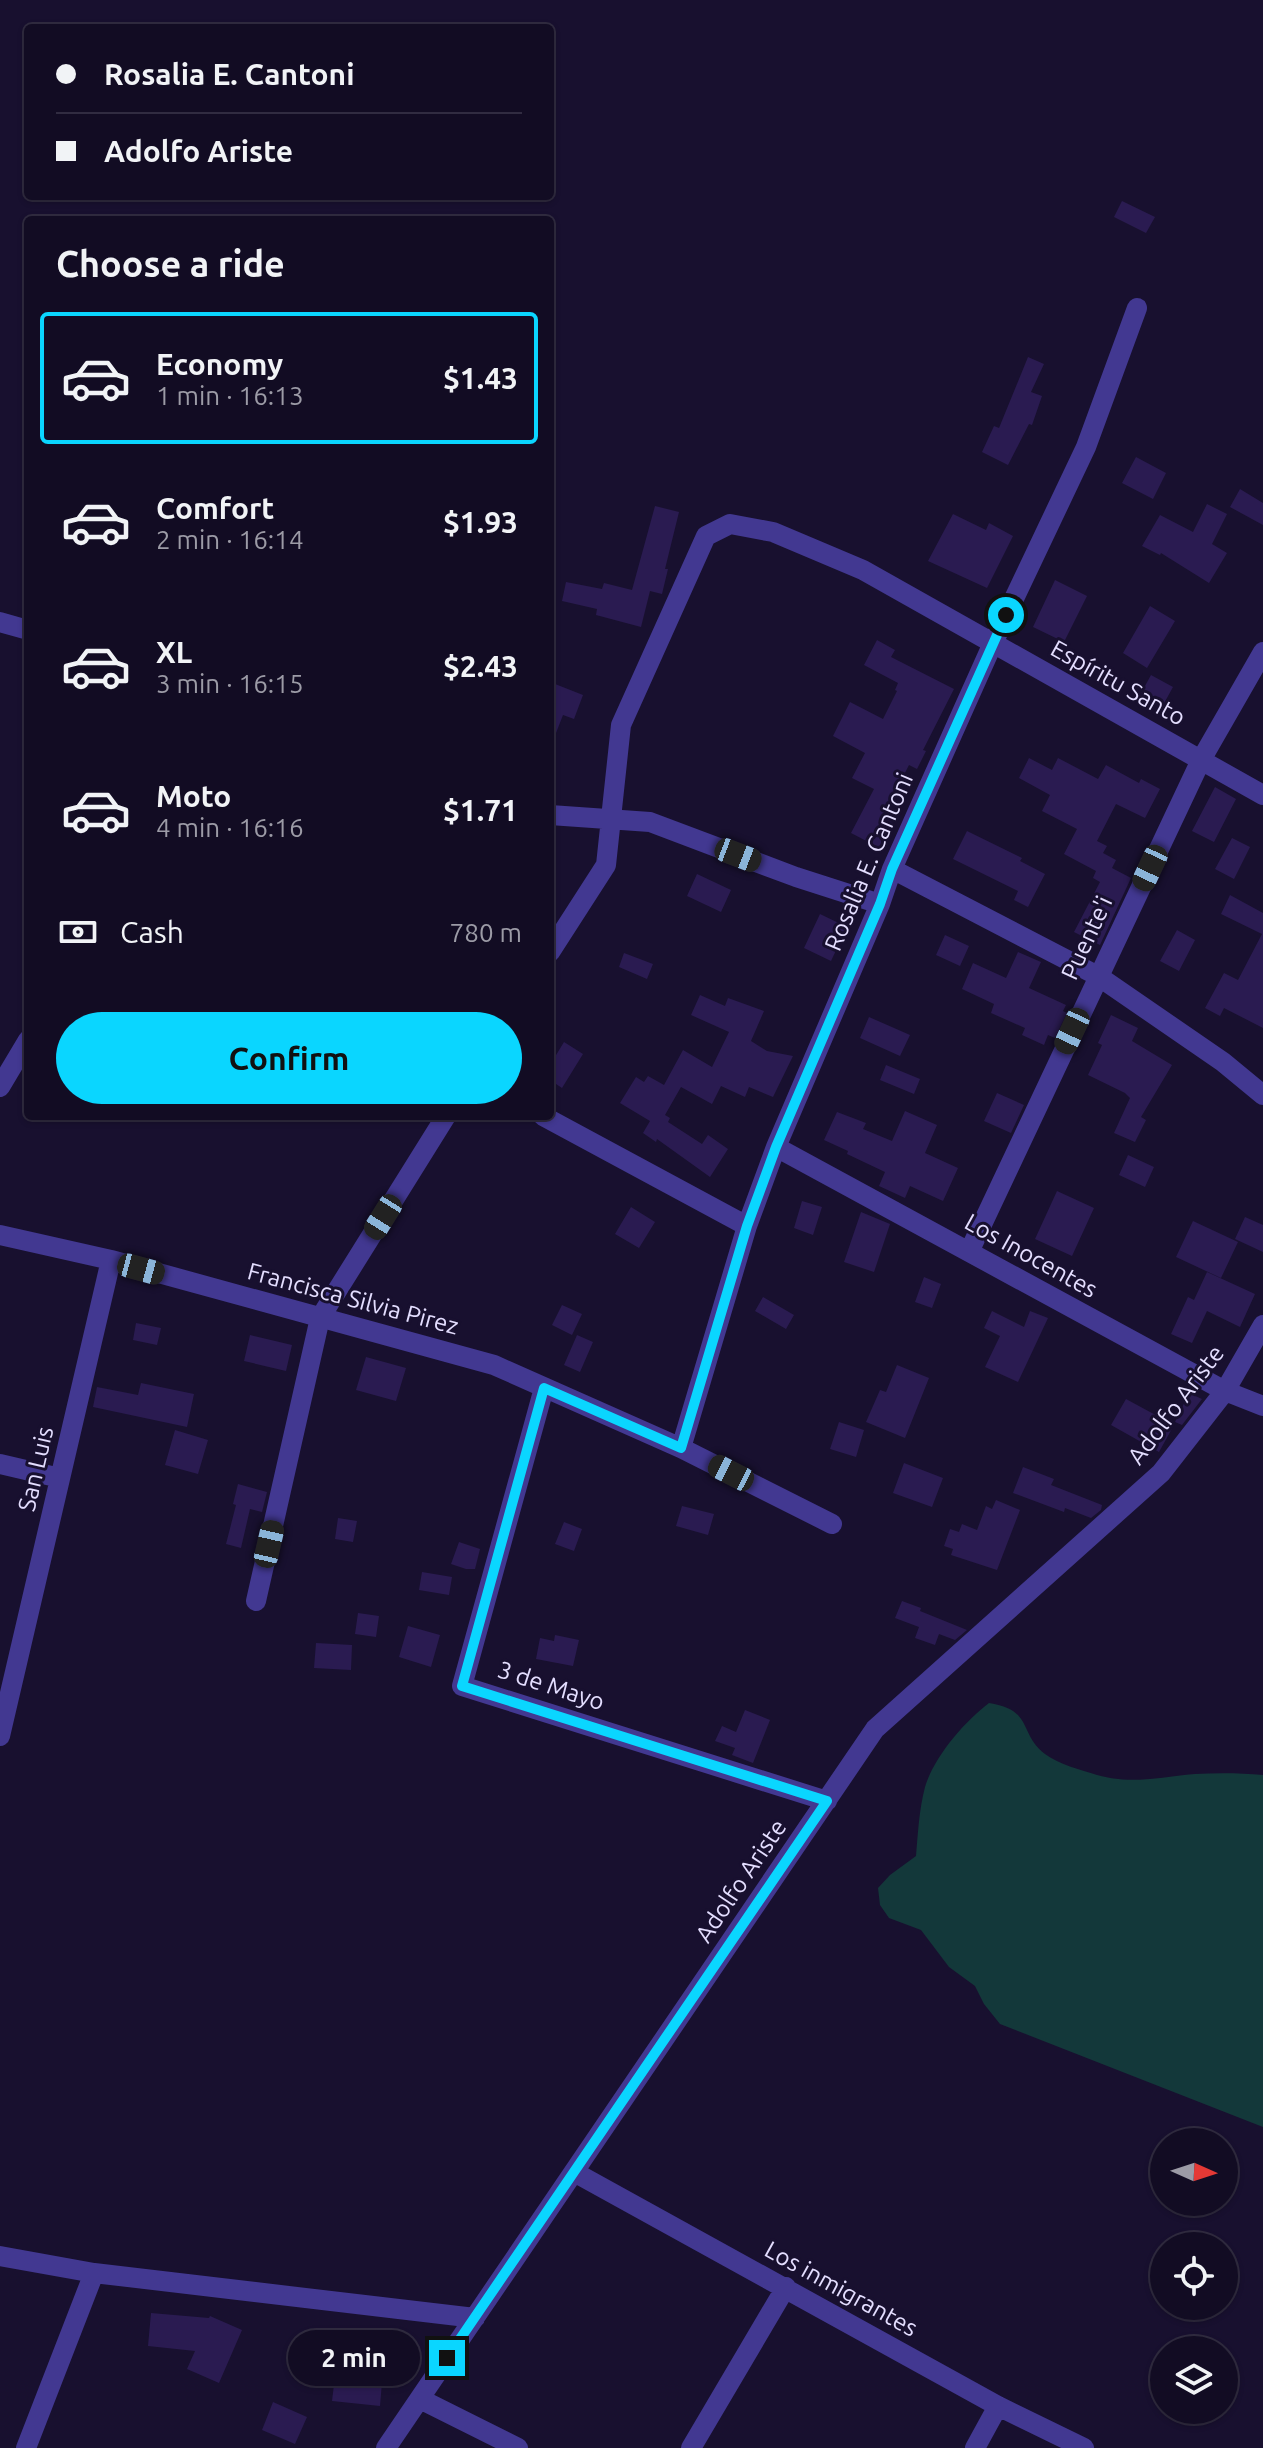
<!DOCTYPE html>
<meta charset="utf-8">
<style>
:root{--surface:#120c23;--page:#1f1a30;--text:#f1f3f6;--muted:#9c9ba6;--line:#312c41;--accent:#0ad6ff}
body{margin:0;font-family:Ubuntu,sans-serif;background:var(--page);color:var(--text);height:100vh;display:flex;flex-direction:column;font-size:30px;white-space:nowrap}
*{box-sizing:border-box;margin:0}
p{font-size:26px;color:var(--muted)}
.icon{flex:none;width:44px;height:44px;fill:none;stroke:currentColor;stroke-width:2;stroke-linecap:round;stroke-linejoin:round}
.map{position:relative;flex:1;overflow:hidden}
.sheet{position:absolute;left:24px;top:216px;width:530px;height:904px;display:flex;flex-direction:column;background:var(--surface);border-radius:8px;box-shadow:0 2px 6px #0004,0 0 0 2px var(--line)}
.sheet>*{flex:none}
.guide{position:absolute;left:24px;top:24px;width:530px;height:176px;border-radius:8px;box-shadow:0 2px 6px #0004,0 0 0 2px var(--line);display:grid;align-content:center;height:176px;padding:0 32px;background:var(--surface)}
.needle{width:52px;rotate:93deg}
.fabs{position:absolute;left:1150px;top:2128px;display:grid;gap:16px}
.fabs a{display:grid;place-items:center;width:88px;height:88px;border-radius:50%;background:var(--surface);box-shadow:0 2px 6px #0004,0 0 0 2px var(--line);font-size:40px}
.end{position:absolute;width:36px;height:36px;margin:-18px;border:10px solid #0ad6ff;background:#111;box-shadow:0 0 0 4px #111}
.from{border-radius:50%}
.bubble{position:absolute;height:56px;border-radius:28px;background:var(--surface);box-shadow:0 2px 6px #0004,0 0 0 2px var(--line);font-size:26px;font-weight:700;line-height:56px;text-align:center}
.car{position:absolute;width:24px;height:48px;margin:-24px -12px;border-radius:10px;box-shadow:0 0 6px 2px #0007;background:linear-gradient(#222 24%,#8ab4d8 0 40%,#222 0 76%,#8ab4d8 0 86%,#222 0)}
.guide b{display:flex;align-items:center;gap:28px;height:76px;font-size:30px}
.guide b+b{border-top:2px solid var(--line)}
.guide i{width:20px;height:20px;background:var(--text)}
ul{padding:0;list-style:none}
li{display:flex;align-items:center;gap:24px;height:132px;margin:0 16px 12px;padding:0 16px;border:4px solid transparent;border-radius:8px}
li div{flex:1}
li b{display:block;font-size:30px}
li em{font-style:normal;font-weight:700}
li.current{border-color:var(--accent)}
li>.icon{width:72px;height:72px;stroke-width:1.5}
h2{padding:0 32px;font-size:36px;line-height:96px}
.pay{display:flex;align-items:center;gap:20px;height:88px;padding:0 32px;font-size:30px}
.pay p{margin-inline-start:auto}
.cta{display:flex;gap:16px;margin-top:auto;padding:16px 32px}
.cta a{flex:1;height:92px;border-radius:48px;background:var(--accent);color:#111;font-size:32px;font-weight:700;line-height:92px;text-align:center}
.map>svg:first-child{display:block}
</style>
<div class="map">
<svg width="1263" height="2448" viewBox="0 0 1263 2448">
<rect width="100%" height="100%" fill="#18102f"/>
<path fill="#13383a" d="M989 1703C1034 1710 1018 1733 1045 1754 1058 1764 1081 1770 1097 1775 1134 1785 1158 1777 1195 1774 1217 1773 1241 1773 1263 1775V2127L1000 2024 984 2004 975 1986 949 1967 921 1930 889 1918 880 1905 878 1888 890 1875 916 1856C918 1833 919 1810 925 1787 934 1757 964 1722 989 1703Z"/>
<path fill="#2a1b51" d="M1122 201 1155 217 1146 233 1114 217Z
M1028 357 1044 364 1031 392 1042 396 1032 425 1029 424 1008 465 982 452 994 426 999 428Z
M1136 457 1166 473 1153 499 1122 483Z
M1240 489 1263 503V525L1230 507Z
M1207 504 1227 514 1212 544 1227 553 1209 583 1161 553 1160 555 1142 546 1160 515 1193 532Z
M655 506 679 512 665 569H668L662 594 650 591 641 627 596 615 597 609 562 601 566 582 602 589 604 583 632 590Z
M953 514 986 530 989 523 1013 536 987 588 928 561Z
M1055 580 1087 596 1064 642 1033 627Z
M1150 606 1175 621 1147 668 1123 653Z
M877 640 895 650 891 657 954 689 923 750 926 751 917 769 909 765 885 812 895 817 880 848 851 833 874 789 852 778 865 753 833 736 850 702 883 719 897 691 895 690 898 683 864 665Z
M1151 675 1173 687 1162 707 1140 695Z
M550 682 583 695 574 719 563 715 551 746Z
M1029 758 1052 770 1058 758 1098 779 1106 765 1139 783 1141 779 1160 789 1145 818 1116 804 1097 841 1107 846 1103 853 1116 860 1112 868 1131 878 1100 945 1074 932 1100 882 1093 878 1096 871 1064 854 1077 829 1042 811 1050 795 1019 778Z
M1215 787 1236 799 1214 842 1192 831Z
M967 831 1022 858 1020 861 1045 874 1028 907 1014 900 1018 891 953 859Z
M1232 838 1250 847 1234 879 1215 869Z
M697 874 731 890 721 912 687 896Z
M1230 895 1263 913V1028L1224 1008 1220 1016 1205 1008 1224 973 1238 980 1262 934 1221 914Z
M820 914 847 927 831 961 804 948Z
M1177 930 1195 940 1179 971 1160 961Z
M945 935 969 946 960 966 936 955Z
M1018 952 1041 962 1029 988 1066 1005 1063 1011 1067 1013 1055 1038 1048 1035 1044 1045 1022 1035 1025 1028 991 1013 994 1004 962 989 973 963 1006 978Z
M624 953 653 964 647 979 619 967Z
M700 995 725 1006 728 998 764 1011 751 1041 767 1051 793 1056 773 1097 749 1087 745 1097 721 1086 712 1104 681 1087 665 1115 670 1118 668 1122 702 1144 708 1135 728 1149 710 1177 657 1139 656 1142 643 1133 650 1121 620 1103 636 1077 644 1082 648 1076 664 1085 683 1050 712 1067 729 1032 691 1015Z
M1111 1015 1138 1028 1132 1041 1172 1065 1141 1117 1146 1120 1135 1142 1114 1133 1130 1098 1125 1093 1088 1075 1102 1045 1098 1043Z
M869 1017 910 1035 900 1056 860 1038Z
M564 1042 583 1054 562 1088 550 1080V1065Z
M886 1065 920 1079 914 1094 880 1080Z
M997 1093 1024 1105 1011 1133 984 1121Z
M905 1111 937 1125 925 1153 958 1168 943 1201 910 1186 905 1198 879 1186 885 1172 847 1154 848 1151 824 1140 837 1112 866 1123 863 1129 892 1141Z
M1128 1155 1154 1167 1145 1187 1119 1175Z
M1057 1191 1094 1208 1072 1256 1035 1239Z
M802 1201 822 1207 813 1235 794 1228Z
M631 1207 655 1222 639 1248 615 1234Z
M861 1212 890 1224 874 1272 844 1262Z
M1245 1217 1263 1225V1252L1235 1239Z
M1193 1221 1238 1242 1221 1278 1176 1257Z
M1207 1272 1255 1294 1240 1327 1207 1311 1192 1343 1171 1334 1188 1297 1194 1300Z
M924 1277 941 1284 932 1308 915 1302Z
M763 1297 794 1315 786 1329 755 1311Z
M562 1305 582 1314 572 1335 552 1325Z
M992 1311 1024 1327 1030 1311 1048 1318 1018 1382 985 1367 1000 1336 984 1328Z
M136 1323 161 1328 157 1345 133 1340Z
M250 1335 292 1345 286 1371 244 1361Z
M577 1335 593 1342 580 1372 564 1365Z
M366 1357 406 1368 396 1401 356 1390Z
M897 1365 929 1378 905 1438 866 1422 880 1390 886 1392Z
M141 1383 194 1394 187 1427 93 1407 97 1387 138 1395Z
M1189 1393 1202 1399 1182 1425 1175 1422Z
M1126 1399 1174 1425 1159 1452 1111 1425Z
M839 1422 864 1430 856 1457 830 1449Z
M175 1430 208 1440 198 1474 165 1465Z
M904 1463 943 1478 932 1507 893 1493Z
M1023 1467 1054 1479 1051 1485 1102 1505 1101 1510 1091 1518 1065 1508 1064 1512 1013 1493Z
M238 1484 267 1492 262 1512 250 1509 241 1548 226 1544 236 1505 233 1504Z
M996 1500 1020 1510 997 1570 951 1555 953 1549 944 1546 950 1529 959 1532 962 1524 977 1530 986 1506 992 1509Z
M682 1506 714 1514 708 1535 676 1526Z
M338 1518 357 1521 353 1542 335 1539Z
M564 1522 582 1529 574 1551 555 1544Z
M459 1542 480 1549 475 1569H466L451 1564Z
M422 1572 452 1577 449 1595 419 1590Z
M902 1601 921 1608 920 1611 967 1630 955 1640 939 1634 935 1645 915 1638 919 1627 895 1618Z
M358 1613 379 1616 376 1637 355 1634Z
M408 1626 440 1635 431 1667 399 1657Z
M555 1635 579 1640 573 1666 536 1659 540 1638 554 1641Z
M316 1643 352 1645 351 1670 314 1668Z
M745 1710 770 1720 753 1763 732 1755 735 1748 715 1741 722 1726 736 1732Z
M151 2313 209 2318 210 2316 242 2330 219 2383 187 2369 195 2351 148 2346Z
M340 2335 365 2338 361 2379 382 2382 380 2406 332 2401Z
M273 2402 307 2417 295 2444 262 2430Z"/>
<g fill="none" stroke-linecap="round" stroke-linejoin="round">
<path stroke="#423891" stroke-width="20" d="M0 622 28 630
M550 815 650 822 796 877 880 904
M892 869 1098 976 1223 1062 1263 1095
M550 952 606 865 621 725 706 536 730 524 773 532 863 570 1263 795
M0 1087 28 1040
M543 1116 747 1226
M776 1147 1225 1391 1263 1406
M0 1235 111 1260 494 1365 681 1448 832 1524
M969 1252 1201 760 1263 652
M544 1388 462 1686 827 1801
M681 1448 747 1226 776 1147 880 904 892 869 993 643 1086 447 1137 308
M0 1464 60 1478
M256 1601 320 1318 446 1116
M0 1736 111 1260
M574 2172 998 2406 1084 2448
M0 2256 94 2273 475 2318
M420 2399 518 2448
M26 2448 94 2273
M386 2448 875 1729 1161 1473 1225 1391 1263 1325
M691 2448 786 2287
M975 2448 998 2406"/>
</g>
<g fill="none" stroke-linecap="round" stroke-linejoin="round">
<path stroke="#0ad6ff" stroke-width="10" d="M447 2358 827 1801 462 1686 544 1388 681 1448 747 1226 776 1147 880 904 892 869 1006 615"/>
</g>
<g text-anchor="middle" stroke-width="6" stroke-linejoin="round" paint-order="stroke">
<g font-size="24" fill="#e4deff" stroke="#18102f">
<text transform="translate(1118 683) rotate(29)" y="8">Espíritu Santo</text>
<text transform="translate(869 862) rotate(-67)" y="8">Rosalia E. Cantoni</text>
<text transform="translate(1087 938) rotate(-65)" y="8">Puente'i</text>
<text transform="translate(1031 1256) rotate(29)" y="8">Los Inocentes</text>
<text transform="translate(353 1299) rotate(15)" y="8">Francisca Silvia Pirez</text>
<text transform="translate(1176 1405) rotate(-53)" y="8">Adolfo Ariste</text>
<text transform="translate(36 1469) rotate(-77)" y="8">San Luis</text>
<text transform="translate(551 1686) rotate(18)" y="8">3 de Mayo</text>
<text transform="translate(741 1881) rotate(-56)" y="8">Adolfo Ariste</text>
<text transform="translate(841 2289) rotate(29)" y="8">Los inmigrantes</text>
</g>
</g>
</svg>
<div class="fabs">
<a><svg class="needle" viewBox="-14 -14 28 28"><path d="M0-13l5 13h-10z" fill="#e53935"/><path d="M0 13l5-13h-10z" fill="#9c9ba6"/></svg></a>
<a><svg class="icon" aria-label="locate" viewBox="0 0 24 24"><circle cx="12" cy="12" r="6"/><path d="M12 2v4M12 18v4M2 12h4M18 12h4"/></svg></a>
<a><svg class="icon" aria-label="layers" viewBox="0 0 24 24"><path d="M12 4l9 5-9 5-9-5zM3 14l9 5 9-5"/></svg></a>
</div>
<i class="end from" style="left:1006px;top:615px"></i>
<i class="end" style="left:447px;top:2358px"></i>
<div class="bubble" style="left:288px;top:2330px;width:132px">2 min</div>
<i class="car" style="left:738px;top:855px;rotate:111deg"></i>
<i class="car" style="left:1150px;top:868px;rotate:205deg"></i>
<i class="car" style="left:1072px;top:1031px;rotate:205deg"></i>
<i class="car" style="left:383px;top:1217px;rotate:212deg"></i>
<i class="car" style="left:141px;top:1269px;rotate:105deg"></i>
<i class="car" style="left:731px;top:1473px;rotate:297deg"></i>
<i class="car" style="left:269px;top:1544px;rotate:13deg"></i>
<div class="guide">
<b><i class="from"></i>Rosalia E. Cantoni</b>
<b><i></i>Adolfo Ariste</b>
</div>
<section class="sheet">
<h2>Choose a ride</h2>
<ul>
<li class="current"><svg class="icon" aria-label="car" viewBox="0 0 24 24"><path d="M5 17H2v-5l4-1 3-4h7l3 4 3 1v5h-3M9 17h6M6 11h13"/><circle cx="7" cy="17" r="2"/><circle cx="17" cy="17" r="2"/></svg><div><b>Economy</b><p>1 min · 16:13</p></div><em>$1.43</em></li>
<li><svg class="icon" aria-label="car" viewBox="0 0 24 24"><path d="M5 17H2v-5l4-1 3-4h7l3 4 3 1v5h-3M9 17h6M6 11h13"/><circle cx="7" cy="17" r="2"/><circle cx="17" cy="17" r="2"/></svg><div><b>Comfort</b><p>2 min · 16:14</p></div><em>$1.93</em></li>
<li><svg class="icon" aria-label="car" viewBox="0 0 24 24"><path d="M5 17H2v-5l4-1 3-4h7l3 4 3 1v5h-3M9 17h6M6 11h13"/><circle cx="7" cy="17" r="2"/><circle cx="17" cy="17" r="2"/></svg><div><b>XL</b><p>3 min · 16:15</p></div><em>$2.43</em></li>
<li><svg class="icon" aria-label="car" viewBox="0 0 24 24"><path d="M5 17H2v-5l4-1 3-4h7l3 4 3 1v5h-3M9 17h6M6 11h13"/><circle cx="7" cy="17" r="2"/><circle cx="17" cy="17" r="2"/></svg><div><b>Moto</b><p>4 min · 16:16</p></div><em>$1.71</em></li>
</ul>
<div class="pay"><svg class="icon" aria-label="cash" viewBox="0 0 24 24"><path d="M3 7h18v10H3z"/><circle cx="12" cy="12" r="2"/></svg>Cash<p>780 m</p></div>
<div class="cta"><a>Confirm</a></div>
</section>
</div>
